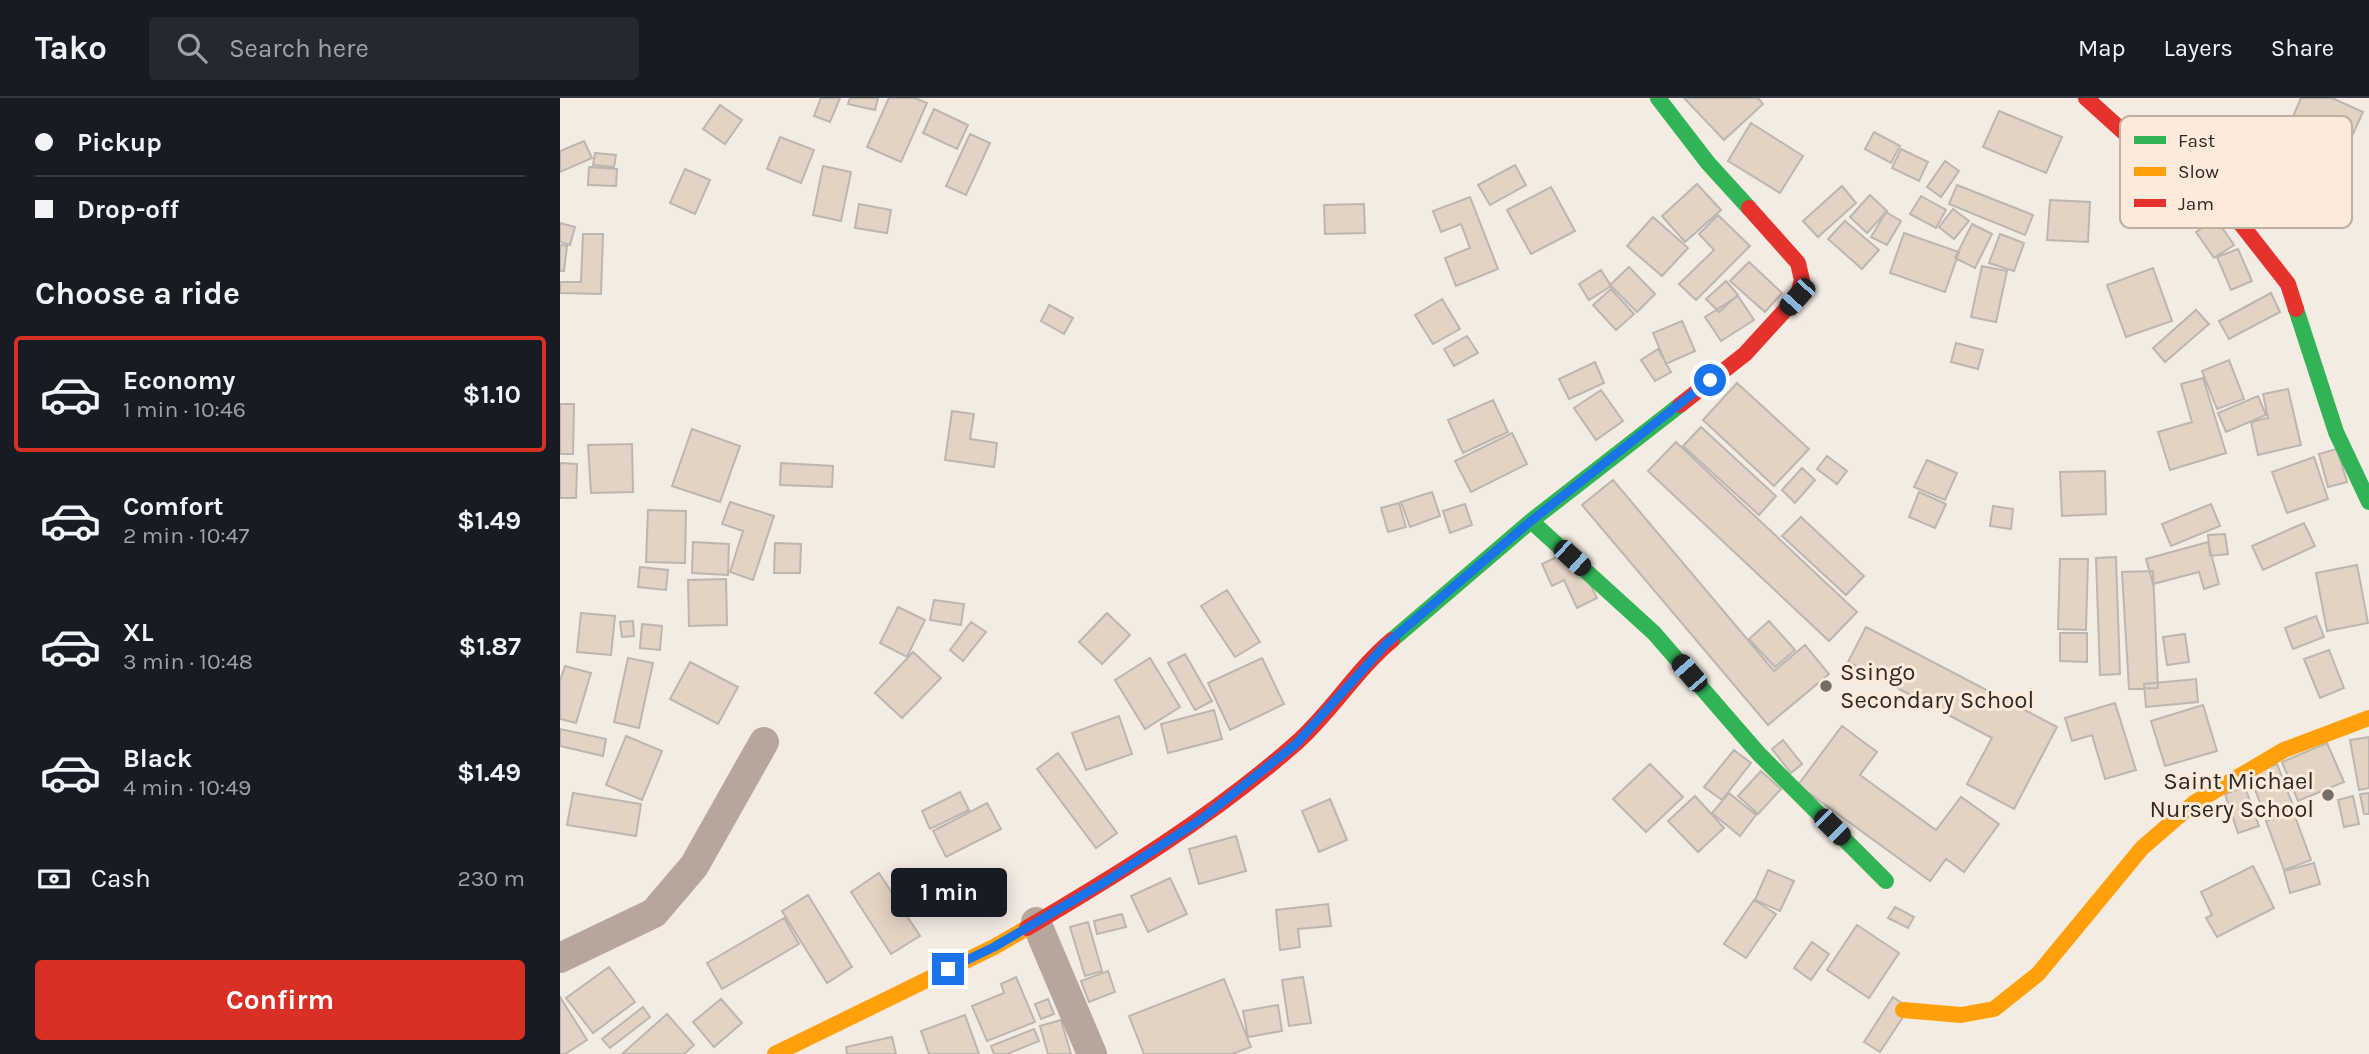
<!DOCTYPE html>
<meta charset="utf-8">
<style>
:root{--surface:#171b24;--page:#242831;--text:#f1f3f6;--muted:#9ea1a6;--line:#363941;--accent:#d93025}
body{margin:0;font-family:Karla,sans-serif;background:var(--page);color:var(--text);height:100vh;display:flex;flex-direction:column;font-size:26px;white-space:nowrap}
*{box-sizing:border-box;margin:0}
p{font-size:23px;color:var(--muted)}
.icon{flex:none;width:38px;height:38px;fill:none;stroke:currentColor;stroke-width:2;stroke-linecap:round;stroke-linejoin:round}
.map{position:relative;flex:1;overflow:hidden}
.drawer{display:flex;flex-direction:column;background:var(--surface);width:560px}
.drawer>*{flex:none}
.banner{display:grid;align-content:center;height:154px;padding:0 35px;background:var(--surface)}
.end{position:absolute;width:32px;height:32px;margin:-16px;border:9px solid #1a73e8;background:#fff;box-shadow:0 0 0 4px #fff}
.from{border-radius:50%}
.bubble{position:absolute;height:49px;border-radius:7px;background:var(--surface);box-shadow:0 4px 18px #0003;font-size:23px;font-weight:700;line-height:49px;text-align:center}
.car{position:absolute;width:21px;height:42px;margin:-21px -10px;border-radius:9px;box-shadow:0 0 5px 2px #0007;background:linear-gradient(#222 24%,#8ab4d8 0 40%,#222 0 76%,#8ab4d8 0 86%,#222 0)}
.banner b{display:flex;align-items:center;gap:24px;height:66px;font-size:26px}
.banner b+b{border-top:2px solid var(--line)}
.banner i{width:18px;height:18px;background:var(--text)}
ul{padding:0;list-style:none}
li{display:flex;align-items:center;gap:21px;height:116px;margin:0 14px 10px;padding:0 21px;border:4px solid transparent;border-radius:7px}
li div{flex:1}
li b{display:block;font-size:26px}
li em{font-style:normal;font-weight:700}
li.active{border-color:var(--accent)}
li>.icon{width:63px;height:63px;stroke-width:1.5}
h2{padding:0 35px;font-size:32px;line-height:84px}
.pay{display:flex;align-items:center;gap:18px;height:77px;padding:0 35px;font-size:26px}
.pay p{margin-inline-start:auto}
.primary-button{display:flex;gap:14px;margin-top:auto;padding:14px 35px}
.primary-button a{flex:1;height:80px;border-radius:7px;background:var(--accent);color:#fff;font-size:28px;font-weight:700;line-height:80px;text-align:center}
header{display:flex;align-items:center;gap:42px;box-sizing:border-box;height:98px;padding:0 35px;background:var(--surface);border-bottom:2px solid var(--line)}
header strong{font-size:33px}
nav{display:flex;gap:38px;margin-inline-start:auto;font-size:24px}
.search{width:490px;height:63px;background:var(--page);display:flex;align-items:center;gap:18px;box-sizing:border-box;padding:0 24px;border-radius:7px;color:var(--muted);font-size:26px}
main{display:flex;flex:1;min-height:0}
.map>svg:first-child{display:block}
</style>
<header>
<strong>Tako</strong>
<div class="search"><svg class="icon" aria-label="search" viewBox="0 0 24 24"><circle cx="10" cy="10" r="6"/><path d="M15 15l6 6"/></svg>Search here</div>
<nav><a>Map</a><a>Layers</a><a>Share</a></nav>
</header>
<main>
<section class="drawer">
<div class="banner">
<b><i class="from"></i>Pickup</b>
<b><i></i>Drop-off</b>
</div>
<h2>Choose a ride</h2>
<ul>
<li class="active"><svg class="icon" aria-label="car" viewBox="0 0 24 24"><path d="M5 17H2v-5l4-1 3-4h7l3 4 3 1v5h-3M9 17h6M6 11h13"/><circle cx="7" cy="17" r="2"/><circle cx="17" cy="17" r="2"/></svg><div><b>Economy</b><p>1 min · 10:46</p></div><em>$1.10</em></li>
<li><svg class="icon" aria-label="car" viewBox="0 0 24 24"><path d="M5 17H2v-5l4-1 3-4h7l3 4 3 1v5h-3M9 17h6M6 11h13"/><circle cx="7" cy="17" r="2"/><circle cx="17" cy="17" r="2"/></svg><div><b>Comfort</b><p>2 min · 10:47</p></div><em>$1.49</em></li>
<li><svg class="icon" aria-label="car" viewBox="0 0 24 24"><path d="M5 17H2v-5l4-1 3-4h7l3 4 3 1v5h-3M9 17h6M6 11h13"/><circle cx="7" cy="17" r="2"/><circle cx="17" cy="17" r="2"/></svg><div><b>XL</b><p>3 min · 10:48</p></div><em>$1.87</em></li>
<li><svg class="icon" aria-label="car" viewBox="0 0 24 24"><path d="M5 17H2v-5l4-1 3-4h7l3 4 3 1v5h-3M9 17h6M6 11h13"/><circle cx="7" cy="17" r="2"/><circle cx="17" cy="17" r="2"/></svg><div><b>Black</b><p>4 min · 10:49</p></div><em>$1.49</em></li>
</ul>
<div class="pay"><svg class="icon" aria-label="cash" viewBox="0 0 24 24"><path d="M3 7h18v10H3z"/><circle cx="12" cy="12" r="2"/></svg>Cash<p>230 m</p></div>
<div class="primary-button"><a>Confirm</a></div>
</section>
<div class="map">
<svg width="1809" height="956" viewBox="0 0 1809 956">
<rect width="100%" height="100%" fill="#f4ebe3"/>
<path fill="#e2d3c4" stroke="#bdb6b0" stroke-width="2" d="M261 0H280L270 24 254 18Z
M290 0H318L315 12 288 6Z
M329 0H355L367 5 341 64 307 49Z
M1124 0H1198L1203 6 1164 42Z
M1741 0H1772L1803 14 1781 62 1725 37Z
M160 7 182 22 165 46 143 31Z
M374 11 408 27 397 51 363 35Z
M1439 13 1502 39 1486 75 1423 49Z
M1191 25 1243 58 1220 95 1168 63Z
M1314 34 1340 48 1331 65 1305 51Z
M410 36 430 45 406 97 386 88Z
M220 39 254 52 241 85 207 71Z
M24 43 32 60 0 74V53Z
M1341 51 1368 64 1359 83 1332 70Z
M35 55 56 57 54 69 33 67Z
M1385 63 1399 73 1381 99 1367 89Z
M955 67 966 87 930 107 918 87Z
M263 68 291 74 281 123 253 117Z
M29 69 57 71 56 88 28 87Z
M125 71 150 82 135 116 110 105Z
M1137 86 1161 112 1125 144 1102 118Z
M1397 87 1473 117 1465 137 1389 106Z
M1282 88 1296 105 1258 139 1243 123Z
M991 89 1015 133 971 156 947 112Z
M1310 97 1327 113 1307 135 1290 119Z
M1361 98 1386 112 1376 130 1350 116Z
M910 99 938 171 896 188 885 160 910 150 901 126 881 134 873 113Z
M1490 102 1530 104 1528 144 1487 142Z
M299 106 331 112 327 135 295 130Z
M804 106 805 135 765 136 764 107Z
M1393 111 1409 123 1394 141 1379 129Z
M1326 114 1341 123 1327 147 1311 139Z
M1158 117 1190 148 1136 202 1119 186 1154 152 1139 136Z
M1093 119 1128 150 1102 178 1067 148Z
M1656 121 1674 147 1654 160 1636 134Z
M1285 123 1319 152 1302 171 1268 141Z
M0 125 15 129 10 147 0 144Z
M1412 126 1432 136 1415 170 1395 160Z
M1344 135 1399 154 1385 194 1330 175Z
M23 136H43L41 196 0 195V184H21Z
M1440 136 1464 145 1454 173 1429 165Z
M0 147 7 148 4 173H0Z
M1678 151 1692 183 1671 192 1657 159Z
M1189 164 1222 195 1205 214 1170 183Z
M1422 168 1447 173 1436 224 1411 219Z
M1069 169 1095 196 1077 214 1050 187Z
M1593 170 1612 223 1566 239 1547 187Z
M1041 172 1051 188 1029 202 1019 186Z
M1166 183 1178 197 1159 214 1146 201Z
M1051 191 1074 216 1056 232 1033 207Z
M1711 195 1720 214 1669 241 1659 223Z
M1178 198 1194 222 1161 243 1145 219Z
M882 201 900 231 873 246 855 217Z
M489 207 513 220 504 236 481 223Z
M1636 212 1649 226 1605 264 1593 250Z
M1122 223 1135 253 1106 266 1093 235Z
M907 238 918 255 894 268 884 251Z
M1396 245 1423 252 1418 271 1391 264Z
M1098 251 1111 274 1095 283 1081 262Z
M1669 262 1684 301 1657 311 1642 273Z
M1035 264 1044 285 1009 301 999 281Z
M1643 280 1666 355 1610 372 1598 334 1632 324 1621 286Z
M1177 285 1249 351 1214 388 1143 322Z
M1728 291 1741 347 1698 357 1691 324 1708 320 1703 296Z
M1041 292 1063 323 1036 342 1014 310Z
M1698 298 1706 317 1666 334 1658 315Z
M933 302 948 334 903 355 888 322Z
M0 306H14L13 356H0Z
M392 313 414 316 410 341 437 345 434 369 385 362Z
M1141 329 1216 398 1199 417 1123 348Z
M132 331 180 348 160 404 112 388Z
M952 335 967 366 911 394 895 363Z
M1116 344 1297 514 1269 543 1088 373Z
M72 346 73 394 31 395 28 347Z
M1777 351 1787 384 1768 389 1759 356Z
M1267 358 1287 373 1277 386 1257 371Z
M1754 359 1768 401 1727 415 1712 374Z
M1367 362 1397 375 1385 402 1354 389Z
M0 365 17 366 16 400H0Z
M221 365 273 368 272 389 220 387Z
M1242 370 1255 382 1235 405 1222 392Z
M1545 373 1546 416 1502 418 1500 374Z
M1053 382 1214 573 1245 547 1269 576 1208 627 1022 407Z
M872 394 880 418 850 429 841 404Z
M1359 394 1386 406 1375 430 1349 419Z
M170 404 214 418 193 482 170 474 183 433 162 426Z
M839 405 846 429 828 434 821 410Z
M905 406 912 427 890 435 883 413Z
M1651 406 1660 428 1611 448 1602 426Z
M1433 408 1453 411 1451 431 1430 428Z
M88 412 126 413 125 465 86 464Z
M1241 419 1304 478 1286 497 1222 438Z
M1744 425 1755 448 1703 472 1692 448Z
M1665 436 1668 456 1650 458 1648 437Z
M133 444 169 446 168 477 132 475Z
M1648 444 1659 486 1644 491 1639 474 1593 486 1586 461Z
M215 445 241 446 240 475H214Z
M1013 451 1037 500 1017 510 1004 482 992 488 982 466Z
M1556 459 1560 576 1540 577 1536 460Z
M1500 461H1528L1526 532 1498 531Z
M1797 467 1808 525 1767 533 1756 475Z
M80 469 108 472 106 492 78 489Z
M1593 473 1598 590 1569 591 1562 474Z
M166 481 167 527 129 528 128 482Z
M667 492 700 544 675 559 641 508Z
M374 502 404 506 401 527 370 522Z
M338 509 365 522 347 559 320 545Z
M21 515 55 518 51 557 17 554Z
M547 515 570 537 542 566 519 544Z
M1756 518 1764 539 1733 551 1725 530Z
M73 523 74 538 62 539 60 524Z
M1209 523 1235 552 1215 569 1189 541Z
M411 524 426 534 403 563 390 552Z
M82 526 102 528 100 552 80 550Z
M1306 529 1497 629 1454 711 1407 686 1432 640 1288 564Z
M1500 535H1527V564L1500 563Z
M1625 536 1629 564 1607 567 1603 539Z
M1769 552 1784 590 1760 600 1744 561Z
M353 554 381 580 342 620 315 595Z
M625 556 652 603 635 612 608 565Z
M68 560 93 565 79 630 54 624Z
M590 560 620 609 585 631 555 582Z
M702 560 724 606 670 632 648 585Z
M130 564 178 589 158 626 110 601Z
M5 568 31 575 16 625 0 621V583Z
M1636 581 1638 604 1586 609 1584 586Z
M1555 605 1576 672 1545 681 1532 637 1512 643 1505 620Z
M1643 607 1657 653 1605 668 1591 623Z
M654 612 662 641 608 655 601 626Z
M559 618 572 656 526 672 512 635Z
M1282 628 1317 654 1300 677 1376 732 1401 699 1439 726 1404 774 1386 761 1370 783 1238 687Z
M0 631 46 641 43 658 0 648Z
M66 638 102 653 82 702 46 687Z
M1809 639V690L1799 692 1790 642Z
M1223 642 1242 666 1231 675 1212 651Z
M1767 645 1784 684 1738 703 1722 664Z
M1174 652 1191 665 1162 702 1144 689Z
M498 655 557 735 536 750 477 671Z
M1090 666 1123 699 1086 734 1053 701Z
M1717 666 1734 710 1706 720 1689 676Z
M1201 673 1221 691 1198 716 1178 698Z
M1685 689 1699 728 1678 735 1665 696Z
M400 694 409 712 370 731 362 713Z
M13 695 81 706 76 738 7 727Z
M1169 695 1196 717 1180 738 1152 715Z
M1809 695V716H1804L1800 696Z
M1135 698 1164 730 1138 754 1108 723Z
M1793 698 1799 726 1784 729 1778 702Z
M770 701 787 742 759 754 742 713Z
M427 705 441 731 386 759 373 733Z
M1733 713 1751 762 1724 772 1706 723Z
M676 738 686 773 639 786 629 751Z
M1754 765 1760 786 1730 795 1724 773Z
M1693 768 1714 810 1657 839 1646 820 1652 817 1641 794Z
M1208 772 1234 783 1220 813 1195 802Z
M319 775 360 838 331 856 291 794Z
M610 780 627 816 588 834 571 798Z
M248 797 292 869 267 885 222 813Z
M1194 802 1216 816 1186 860 1164 846Z
M768 806 771 828 738 831 740 849 720 852 716 812Z
M1335 809 1354 819 1348 830 1328 820Z
M562 816 566 829 537 836 534 823Z
M224 820 239 846 162 891 147 865Z
M528 824 542 873 525 878 510 829Z
M1297 827 1339 855 1309 900 1267 872Z
M1252 844 1269 856 1251 882 1234 870Z
M49 869 75 904 33 935 6 900Z
M548 873 555 894 529 904 521 883Z
M456 879 475 924 427 943 412 908 444 895 441 886Z
M743 879 751 925 729 928 722 882Z
M664 881 691 949 672 956H584L569 918Z
M0 899 27 942 5 956H0Z
M1333 899 1349 910 1320 954 1304 944Z
M161 901 182 925 154 949 133 924Z
M488 901 494 916 481 921 475 906Z
M718 907 722 933 688 939 683 913Z
M83 909 90 919 50 950 42 941Z
M107 916 134 947 124 956H62Z
M405 917 419 956H369L361 933Z
M501 922 511 956H488L480 928Z
M474 931 479 943 447 956H434L431 948Z
M332 939 336 956H287L286 949Z"/>
<g fill="none" stroke-linecap="round" stroke-linejoin="round">
<path stroke="#b7a69c" stroke-width="30" d="M476 824 532 956
M0 860 94 815 134 768 204 644"/>
<path stroke="#30b455" stroke-width="16" d="M1098 0 1148 65 1189 110
M1736 211 1776 334 1809 404
M971 423 1094 535 1199 656 1326 783
M832 542 971 423 1120 307"/>
<path stroke="#ff9f0a" stroke-width="16" d="M1343 912 1401 917 1434 911 1478 876 1582 750 1634 705 1724 652 1809 620
M215 956 434 849 467 830"/>
<path stroke="#e5322d" stroke-width="16" d="M1526 0 1610 76 1677 121 1728 186 1736 211
M1120 307 1185 256 1237 199 1242 182 1238 165 1189 110
M467 830C560 775 652 719 734 647 770 616 795 573 832 542"/>
</g>
<g fill="none" stroke-linecap="round" stroke-linejoin="round">
<path stroke="#1a73e8" stroke-width="9" d="M388 871 434 849 545 784 640 722 736 646 825 547 971 423 1150 282"/>
</g>
<g fill="#746d66" stroke="#fcebdb" stroke-width="2.5">
<circle cx="1266" cy="588" r="7"/>
<circle cx="1768" cy="697" r="7"/>
</g>
<g text-anchor="middle" stroke-width="6" stroke-linejoin="round" paint-order="stroke">
<g font-size="24" fill="#2f2923" stroke="#fcebdb" text-anchor="start">
<text x="1280" y="582">Ssingo<tspan x="1280" dy="28">Secondary School</tspan></text>
<text x="1754" y="691" text-anchor="end">Saint Michael<tspan x="1754" dy="28">Nursery School</tspan></text>
</g>
</g>
<rect x="1560" y="18" width="232" height="112" rx="10" fill="#fcebdb" stroke="#beb1a4" stroke-width="2"/>
<rect x="1574" y="38" width="32" height="8" fill="#30b455"/>
<rect x="1574" y="69" width="32" height="9" fill="#ff9f0a"/>
<rect x="1574" y="101" width="32" height="8" fill="#e5322d"/>
<g font-size="19" fill="#2f2923">
<text x="1618" y="49">Fast</text>
<text x="1618" y="80">Slow</text>
<text x="1618" y="112">Jam</text>
</g>
</svg>
<i class="end from" style="left:1150px;top:282px"></i>
<i class="end" style="left:388px;top:871px"></i>
<div class="bubble" style="left:331px;top:770px;width:116px">1 min</div>
<i class="car" style="left:1237px;top:199px;rotate:222deg"></i>
<i class="car" style="left:1012px;top:460px;rotate:132deg"></i>
<i class="car" style="left:1129px;top:575px;rotate:319deg"></i>
<i class="car" style="left:1272px;top:729px;rotate:135deg"></i>
</div>
</main>
